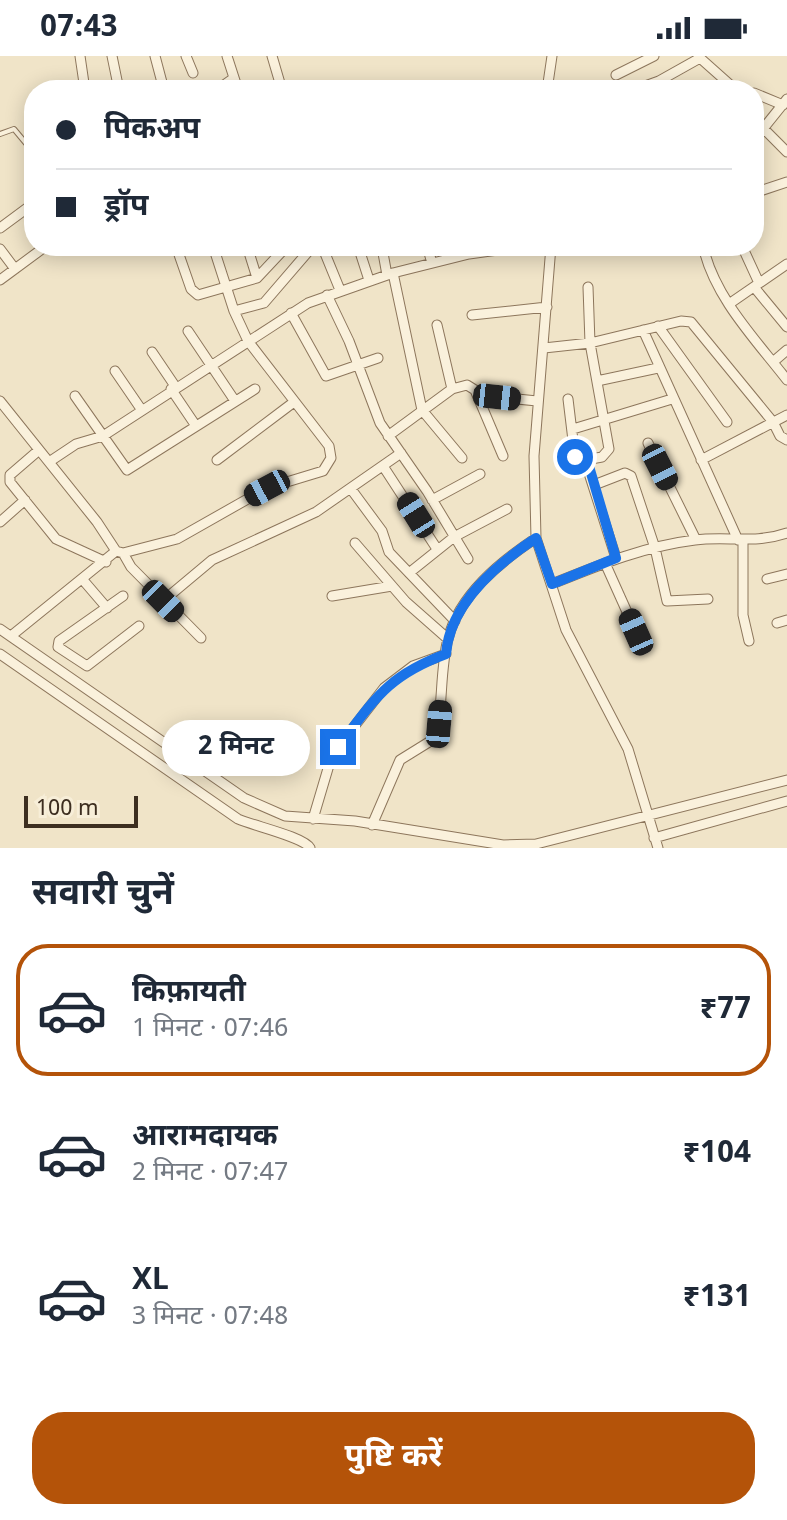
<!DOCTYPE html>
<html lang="hi">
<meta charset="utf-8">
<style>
:root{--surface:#fff;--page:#f2f2f3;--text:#1f2937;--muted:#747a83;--line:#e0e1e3;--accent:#b45309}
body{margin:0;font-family:Georgia,"Noto Sans Devanagari",serif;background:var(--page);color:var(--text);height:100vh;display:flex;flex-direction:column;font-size:30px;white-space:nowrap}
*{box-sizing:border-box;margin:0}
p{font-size:26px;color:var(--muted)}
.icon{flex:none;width:44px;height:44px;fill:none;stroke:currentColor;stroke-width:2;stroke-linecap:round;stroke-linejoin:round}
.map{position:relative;height:792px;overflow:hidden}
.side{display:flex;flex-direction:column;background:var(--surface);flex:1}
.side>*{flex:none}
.guide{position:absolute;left:24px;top:24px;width:740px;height:176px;border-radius:32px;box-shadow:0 4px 20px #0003;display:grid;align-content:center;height:176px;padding:0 32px;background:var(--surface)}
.scale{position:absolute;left:24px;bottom:20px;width:114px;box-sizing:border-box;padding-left:8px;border:4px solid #3d2e20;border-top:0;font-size:22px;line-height:28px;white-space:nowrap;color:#3d2e20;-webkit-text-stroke:6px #f7eed8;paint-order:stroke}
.end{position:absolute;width:36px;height:36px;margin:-18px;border:10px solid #1a73e8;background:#fff;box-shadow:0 0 0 4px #fff}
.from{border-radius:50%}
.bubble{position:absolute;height:56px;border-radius:28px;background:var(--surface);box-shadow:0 4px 20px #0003;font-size:26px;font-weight:700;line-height:56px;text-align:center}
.car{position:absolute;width:24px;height:48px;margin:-24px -12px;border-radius:10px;box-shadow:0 0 6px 2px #0007;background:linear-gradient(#222 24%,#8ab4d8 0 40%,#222 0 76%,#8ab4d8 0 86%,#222 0)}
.guide b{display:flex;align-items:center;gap:28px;height:76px;font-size:30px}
.guide b+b{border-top:2px solid var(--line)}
.guide i{width:20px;height:20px;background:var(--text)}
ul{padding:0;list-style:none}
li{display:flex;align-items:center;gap:24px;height:132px;margin:0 16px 12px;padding:0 16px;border:4px solid transparent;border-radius:32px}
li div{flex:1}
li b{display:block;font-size:30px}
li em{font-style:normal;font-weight:700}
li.current{border-color:var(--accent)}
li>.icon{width:72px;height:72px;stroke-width:1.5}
h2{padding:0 32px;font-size:36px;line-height:96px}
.button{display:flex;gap:16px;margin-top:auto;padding:16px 32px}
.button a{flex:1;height:92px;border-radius:32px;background:var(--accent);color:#fff;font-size:32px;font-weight:700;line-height:92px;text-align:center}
.status{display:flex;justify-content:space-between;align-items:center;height:56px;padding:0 40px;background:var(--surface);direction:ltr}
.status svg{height:22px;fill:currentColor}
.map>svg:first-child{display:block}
</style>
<div class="status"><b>07:43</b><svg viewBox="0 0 49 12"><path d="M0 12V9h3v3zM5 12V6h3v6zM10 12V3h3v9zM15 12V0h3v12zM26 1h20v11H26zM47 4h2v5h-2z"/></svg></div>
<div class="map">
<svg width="787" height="792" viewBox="0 0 787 792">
<rect width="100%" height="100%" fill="#f0e4c8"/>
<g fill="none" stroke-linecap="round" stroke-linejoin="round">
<defs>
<path id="lane" d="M0 78 14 73 34 97"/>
<path id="street" d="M80 0 85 34
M112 0 119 34
M155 0 164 34
M186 0 193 17
M227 0 238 34
M272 0 282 34
M616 19 654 0
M217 34 234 22
M547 34 552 0
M634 34 659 25 700 2 736 34
M754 37 783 49
M754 63 787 96
M754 84 787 43
M754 137 787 126
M0 172 34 147
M176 190 191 233 198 239 257 222 287 190
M247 190 257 222
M322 190 340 234
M358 190 369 224
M427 190 432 207
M551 190 534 400 536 482 566 574 628 693 658 792
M703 190C714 241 756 284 787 324
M742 190 759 227
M0 193 15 213
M393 217 422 354 462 402
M387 219 383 197 392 190
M0 224 46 190
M588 231 590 287 609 393 602 401 591 403 587 411 616 502
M754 231 787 271
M327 239 349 285 380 367 427 435 468 503
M729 248 787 208
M234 255 264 247 313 190
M291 257 326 320 378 302
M472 259 547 251
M437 269 452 333
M658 270 727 366
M643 274 738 484
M188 275 235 345
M544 292 590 287 681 265 691 266 773 366 780 380 787 384
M152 296 175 330
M773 306 787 294
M115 315 141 353
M597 325 658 312
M171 333 196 370
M75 340 127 414 255 333
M497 341 537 345
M568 343 575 401 588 407
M0 345 97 466 116 495 11 580
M573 373 672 343
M388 380 452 333 467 329 475 334 503 400
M648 387 696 484
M39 394 10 419V426L56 483 106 506
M217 404 294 346
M701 404 787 359
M49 406 76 388 103 380 308 247 393 217 469 198 527 190
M383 410 437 493
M594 429 625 417 631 420 655 492 667 545 708 543
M351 433 382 475 389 496 455 565
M432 444 480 418
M0 466 25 444
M743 484V559L749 585
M355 487 406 546 448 583
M116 495 123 497 177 483 267 432 323 415 331 402 329 390 248 285 234 255 213 190
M123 497 131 511 201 582
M605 507 636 576
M409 517 454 481 507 453
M767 523 787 518
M83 524 107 552
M552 528C599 509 645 490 695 484 726 480 756 488 787 477
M123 540 59 585 58 591 87 610 139 570
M332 540 392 530
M163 545 212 504 316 456 401 397
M777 567 787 564
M0 573 244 742 285 760 355 765 503 789 536 788 787 724
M0 598 238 763C254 770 304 781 310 792
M313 763 332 699 384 632 413 610 446 598
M372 769 400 704 429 686 437 676C443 646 440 613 448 583 459 539 500 506 536 482
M654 782 787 745"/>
</defs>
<use href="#lane" stroke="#8d765c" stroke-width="6"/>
<use href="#street" stroke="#8d765c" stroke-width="11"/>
<use href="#lane" stroke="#faf1dc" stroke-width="4"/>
<use href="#street" stroke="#faf1dc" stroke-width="9"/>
</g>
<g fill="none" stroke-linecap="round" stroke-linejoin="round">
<path stroke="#1a73e8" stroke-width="10" d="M338 691C375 643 387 620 446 598 450 547 497 508 536 482L552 528 616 502 588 407 575 401"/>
</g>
</svg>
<div class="scale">100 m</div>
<i class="end from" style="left:575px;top:401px"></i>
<i class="end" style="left:338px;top:691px"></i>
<div class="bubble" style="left:162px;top:664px;width:148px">2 मिनट</div>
<i class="car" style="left:497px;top:341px;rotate:96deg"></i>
<i class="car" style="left:660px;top:411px;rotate:153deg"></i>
<i class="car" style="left:267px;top:432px;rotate:242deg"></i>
<i class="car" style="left:416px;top:459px;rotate:328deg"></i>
<i class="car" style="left:163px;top:545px;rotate:135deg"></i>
<i class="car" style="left:636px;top:576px;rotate:336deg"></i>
<i class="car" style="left:439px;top:668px;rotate:5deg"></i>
<div class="guide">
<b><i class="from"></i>पिकअप</b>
<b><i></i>ड्रॉप</b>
</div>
</div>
<section class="side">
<h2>सवारी चुनें</h2>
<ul>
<li class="current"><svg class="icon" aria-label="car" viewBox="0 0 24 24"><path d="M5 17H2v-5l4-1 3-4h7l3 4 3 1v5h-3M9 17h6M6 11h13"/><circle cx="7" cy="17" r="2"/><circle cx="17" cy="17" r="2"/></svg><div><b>किफ़ायती</b><p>1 मिनट · 07:46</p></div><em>₹77</em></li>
<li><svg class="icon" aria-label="car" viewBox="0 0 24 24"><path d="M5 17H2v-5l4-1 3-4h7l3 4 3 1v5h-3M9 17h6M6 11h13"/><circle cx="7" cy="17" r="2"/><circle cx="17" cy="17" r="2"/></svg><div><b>आरामदायक</b><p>2 मिनट · 07:47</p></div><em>₹104</em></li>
<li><svg class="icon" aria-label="car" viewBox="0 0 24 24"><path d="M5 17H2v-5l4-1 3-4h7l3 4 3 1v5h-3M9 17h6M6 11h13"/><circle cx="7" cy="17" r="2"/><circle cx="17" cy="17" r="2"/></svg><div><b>XL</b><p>3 मिनट · 07:48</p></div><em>₹131</em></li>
</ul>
<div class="button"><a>पुष्टि करें</a></div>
</section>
